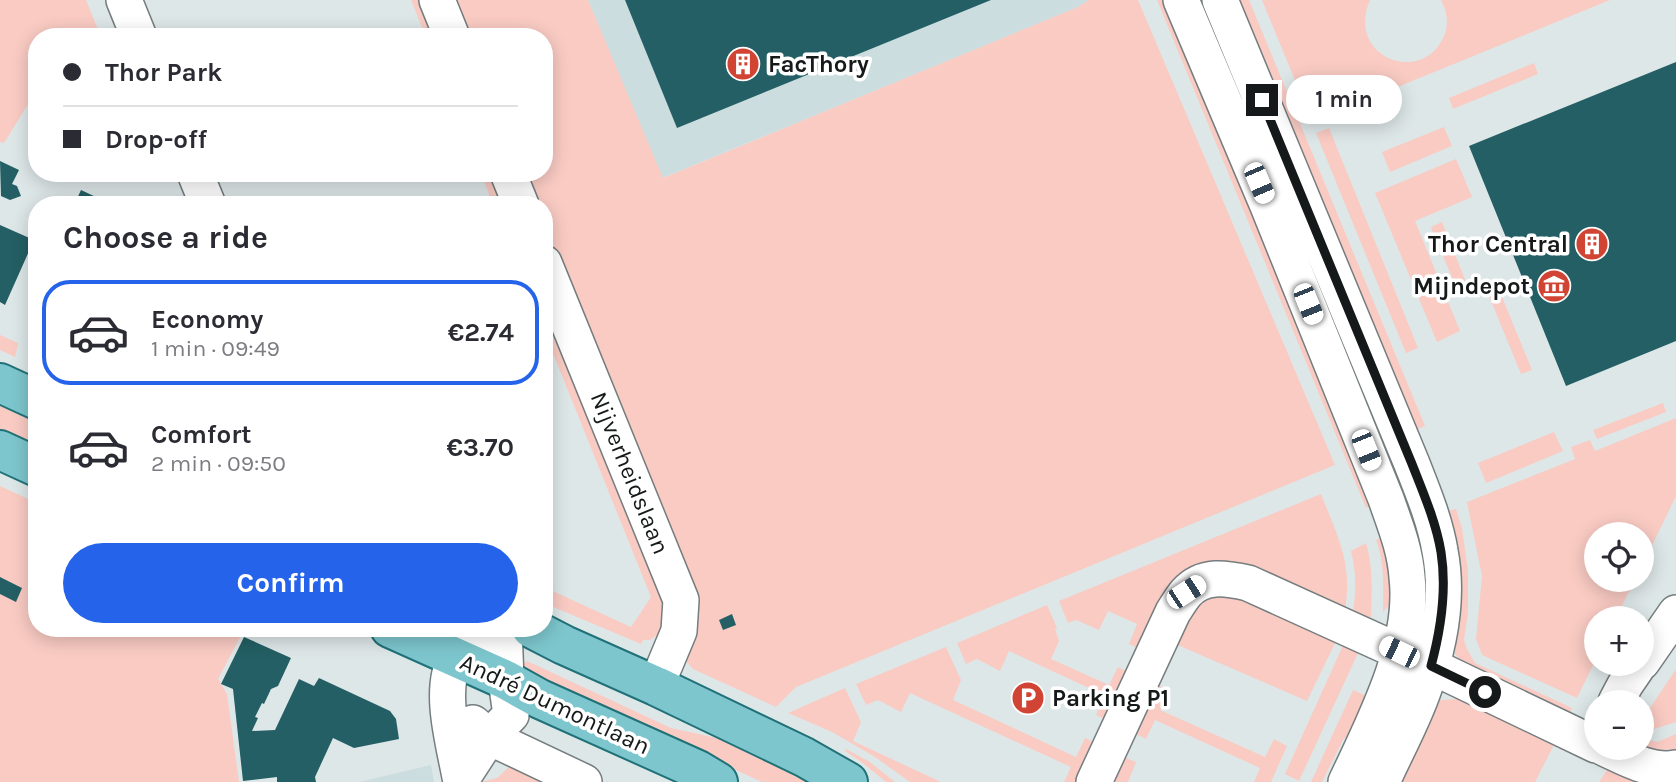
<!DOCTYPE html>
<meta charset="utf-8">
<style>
:root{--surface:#fff;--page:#f2f2f3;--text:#2b2b33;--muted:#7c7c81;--line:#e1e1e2;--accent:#2563eb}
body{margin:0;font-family:Karla,sans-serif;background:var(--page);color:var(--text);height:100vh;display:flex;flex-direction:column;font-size:26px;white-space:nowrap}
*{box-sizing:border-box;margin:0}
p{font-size:23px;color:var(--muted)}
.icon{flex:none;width:38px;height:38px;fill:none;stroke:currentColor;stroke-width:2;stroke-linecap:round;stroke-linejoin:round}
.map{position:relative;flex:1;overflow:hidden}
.side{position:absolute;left:28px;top:196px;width:525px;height:441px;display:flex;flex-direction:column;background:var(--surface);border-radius:28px;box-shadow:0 4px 18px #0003}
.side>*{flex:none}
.guide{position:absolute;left:28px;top:28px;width:525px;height:154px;border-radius:28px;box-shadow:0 4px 18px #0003;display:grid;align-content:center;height:154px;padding:0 35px;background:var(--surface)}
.fabs{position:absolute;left:1584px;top:522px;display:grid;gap:14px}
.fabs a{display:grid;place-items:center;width:70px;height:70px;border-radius:50%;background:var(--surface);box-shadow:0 4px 18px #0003;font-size:35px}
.end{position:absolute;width:32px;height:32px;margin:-16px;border:9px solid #161919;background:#fff;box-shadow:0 0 0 4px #fff}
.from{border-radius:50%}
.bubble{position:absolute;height:49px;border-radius:24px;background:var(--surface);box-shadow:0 4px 18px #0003;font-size:23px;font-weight:700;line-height:49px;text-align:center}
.car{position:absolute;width:21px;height:42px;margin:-21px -10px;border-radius:9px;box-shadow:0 0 5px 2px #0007;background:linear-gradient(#fff 24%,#345 0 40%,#fff 0 76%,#345 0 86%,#fff 0)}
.guide b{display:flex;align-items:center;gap:24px;height:66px;font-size:26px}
.guide b+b{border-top:2px solid var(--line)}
.guide i{width:18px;height:18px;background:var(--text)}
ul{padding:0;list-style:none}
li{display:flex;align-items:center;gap:21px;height:105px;margin:0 14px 10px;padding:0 21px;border:4px solid transparent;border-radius:28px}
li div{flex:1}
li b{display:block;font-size:26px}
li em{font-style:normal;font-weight:700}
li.current{border-color:var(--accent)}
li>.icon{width:63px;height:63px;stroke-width:1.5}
h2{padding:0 35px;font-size:32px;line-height:84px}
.primary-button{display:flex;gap:14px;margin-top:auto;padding:14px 35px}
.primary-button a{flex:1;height:80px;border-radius:42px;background:var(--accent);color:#fff;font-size:28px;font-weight:700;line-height:80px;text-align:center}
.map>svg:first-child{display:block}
</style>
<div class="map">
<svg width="1676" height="782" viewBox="0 0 1676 782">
<rect width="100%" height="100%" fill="#dee7e8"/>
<path fill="#cbdddf" d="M588 0H1089L1078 7 662 178Z
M431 765 434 782H359Z"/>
<path fill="#f9cbc3" d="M0 0H86L101 37H37V99L30 101 4 143 0 142Z
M411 0H421L435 37H426Z
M444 0H588L663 178 1078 7 1089 0H1138L1335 465 796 687 776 707 693 669 684 659 606 396 544 245V205H528L515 173H544V37H459Z
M1157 0H1176L1383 501 1366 508Z
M1230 0H1249L1425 426 1407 433Z
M1262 0H1370C1345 57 1422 87 1444 36 1449 24 1447 11 1441 0H1610L1312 122Z
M1534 63 1538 74 1453 109 1449 98Z
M1444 127 1452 146 1390 172 1382 152Z
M1329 128 1418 348 1406 353 1316 133Z
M1456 159 1472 197 1415 221 1460 331 1437 342 1375 193Z
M481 173H491L503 205H493Z
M1442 222 1468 287 1458 292 1431 227Z
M1500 292 1532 370 1521 374 1489 296Z
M544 306 666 607 663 631 650 640H643L641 644 544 603V587L631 627 651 597 544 331Z
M0 335 18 343 15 357 0 350Z
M1663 403 1666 412 1597 439 1593 430Z
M0 404 37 421V447L0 430Z
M1676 418V496L1642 566V534H1596V579H1635L1616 618H1596V659L1577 698 1482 655 1476 639 1482 576 1467 502 1575 459 1571 447 1590 440 1595 451Z
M1554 432 1563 451 1486 483 1478 463Z
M0 486 37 503V628H245L218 679 227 694 239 782H0Z
M1321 494C1332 523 1348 553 1347 586 1347 595 1346 604 1345 614L1233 566 1142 650 1129 644 1137 624 1108 611 1099 630 1076 620 1068 623 1059 601Z
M1456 509 1462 528 1468 571V612L1464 640 1467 649 1475 663 1572 708 1569 714 1468 668 1458 658 1450 645 1440 513Z
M1390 533 1394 600 1383 612C1383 588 1385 563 1376 540Z
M1366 543C1373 567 1372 592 1371 617L1352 619C1356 595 1357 574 1351 551Z
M1226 591 1337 639 1307 701 1173 643 1203 598Z
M1047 605 1057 628 1055 629 1059 641 1051 659 1109 685 1118 667 1132 674 1109 721 1096 715 1104 695 1009 651 1000 671 977 659 966 664 957 643Z
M1344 643 1353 648 1358 653 1299 781 1285 774Z
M946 647 961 680 953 700 1076 757 1085 738 1098 744 1081 782H1064L1071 767 910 693 901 712 878 700 866 705 856 684Z
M527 661 671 728 726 740 818 782H762L525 673 521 666Z
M1676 669V722L1651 730 1642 725V720Z
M1155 684 1169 690 1160 710 1265 757 1274 739 1287 746 1271 782H1254L1260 768 1155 720 1146 739 1132 732Z
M845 688 861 722 853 741 941 782H910L875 757 832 732 788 713Z
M1353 690 1371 698 1351 740 1344 738 1322 782H1311Z
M1457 699 1501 716 1556 741 1535 782H1395L1431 706 1441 700Z
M1676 734V749L1658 750 1642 745V738L1657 742Z
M846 749 870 762 895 782H886L864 764 845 751Z
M1121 756 1136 762 1128 782H1109Z
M1611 764 1652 782H1599Z
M509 767 547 782H481L497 778Z"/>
<path fill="#235f64" d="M625 0H991L677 128Z
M1676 62V341L1566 386 1469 146Z
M0 161 19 170 12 184 17 186 21 196 10 200 1 196Z
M81 190 113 205H74Z
M0 225 34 240 5 305 0 302Z
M0 577 22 588 16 602 0 594Z
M732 614 736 625 723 630 719 620Z
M244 637 291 658 278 686 271 689 264 704 262 703 255 717 258 718 252 731 275 730 299 679 314 686 319 678 390 711 396 719 399 739 354 748 333 738 315 777 316 782H277V777L243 781 233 689 221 684Z"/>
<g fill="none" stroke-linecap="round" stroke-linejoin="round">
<defs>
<path id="minor" d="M124 0 139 37
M437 0 452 37
M1181 0 1268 206 1386 499C1395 525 1405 549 1407 577 1415 645 1374 722 1346 782
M1220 0 1412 464C1423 492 1435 521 1440 551 1449 598 1439 649 1422 694 1411 724 1395 753 1382 782
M195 173 208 205
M508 173 521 205
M544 263 681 600 679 631 656 686
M1642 662 1676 613
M1616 702 1625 685 1640 663
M473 723 489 737 584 782
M1602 747C1624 757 1651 773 1676 768
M461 780 489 737 511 715 506 680 504 628
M461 782C455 748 437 689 456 658 461 650 481 636 489 628
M1094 782 1173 612C1177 606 1181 599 1186 593 1203 574 1226 578 1248 583L1431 666 1596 745"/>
<path id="major" d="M0 383 37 400
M0 450 37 467
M390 628 506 680 540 699 698 770 718 782
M531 628 564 645 656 686 804 757 848 782"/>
</defs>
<use href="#minor" stroke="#757d7e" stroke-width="38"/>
<use href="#major" stroke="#207178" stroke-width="42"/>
<use href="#minor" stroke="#fff" stroke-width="35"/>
<use href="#major" stroke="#7dc6cd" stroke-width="38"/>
</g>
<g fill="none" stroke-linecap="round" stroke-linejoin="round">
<path stroke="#161919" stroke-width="9" d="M1262 100 1412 464C1423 492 1436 522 1441 552 1447 590 1441 629 1431 666L1485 692"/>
</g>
<defs>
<symbol id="building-disc" viewBox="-11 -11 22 22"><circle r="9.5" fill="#d14434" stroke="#fff"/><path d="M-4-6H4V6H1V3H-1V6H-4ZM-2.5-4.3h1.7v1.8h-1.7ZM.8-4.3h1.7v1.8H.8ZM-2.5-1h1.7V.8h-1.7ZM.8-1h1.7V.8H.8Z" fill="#fff"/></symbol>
<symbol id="museum-disc" viewBox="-11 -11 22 22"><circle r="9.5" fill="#d14434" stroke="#fff"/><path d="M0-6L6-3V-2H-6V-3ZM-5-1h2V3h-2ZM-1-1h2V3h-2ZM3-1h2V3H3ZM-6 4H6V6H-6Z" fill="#fff"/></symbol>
<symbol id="parking-disc" viewBox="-11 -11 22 22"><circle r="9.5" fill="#d14434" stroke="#fff"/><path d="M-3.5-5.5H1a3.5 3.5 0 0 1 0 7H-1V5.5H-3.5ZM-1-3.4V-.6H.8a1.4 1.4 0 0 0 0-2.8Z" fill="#fff"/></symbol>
</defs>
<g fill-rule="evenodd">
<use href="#building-disc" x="724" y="45" width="38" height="38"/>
<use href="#building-disc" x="1573" y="225" width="38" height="38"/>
<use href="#museum-disc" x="1535" y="267" width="38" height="38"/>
<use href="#parking-disc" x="1009" y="679" width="38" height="38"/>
</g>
<g text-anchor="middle" stroke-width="7" stroke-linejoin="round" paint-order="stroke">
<g font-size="24" font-weight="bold" fill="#161919" stroke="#fff" text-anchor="start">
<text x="768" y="72">FacThory</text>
<text x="1568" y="252" text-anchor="end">Thor Central</text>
<text x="1530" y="294" text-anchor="end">Mijndepot</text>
<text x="1052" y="706">Parking P1</text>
</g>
<g font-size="24" fill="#161919" stroke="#fff">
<text transform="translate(630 473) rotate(68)" y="8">Nijverheidslaan</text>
<text transform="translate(555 704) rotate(25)" y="8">André Dumontlaan</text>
</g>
</g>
</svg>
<div class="fabs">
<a><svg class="icon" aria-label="locate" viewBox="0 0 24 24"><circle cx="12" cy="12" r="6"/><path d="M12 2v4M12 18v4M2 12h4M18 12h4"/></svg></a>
<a>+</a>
<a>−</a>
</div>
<i class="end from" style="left:1485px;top:692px"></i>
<i class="end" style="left:1262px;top:100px"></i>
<div class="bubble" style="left:1286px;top:75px;width:116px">1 min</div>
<i class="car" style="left:1259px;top:183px;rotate:157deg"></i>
<i class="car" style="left:1308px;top:304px;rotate:158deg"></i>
<i class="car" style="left:1366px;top:450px;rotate:158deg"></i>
<i class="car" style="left:1186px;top:592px;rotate:57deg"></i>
<i class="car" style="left:1399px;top:652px;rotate:296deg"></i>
<div class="guide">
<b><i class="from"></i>Thor Park</b>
<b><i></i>Drop-off</b>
</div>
<section class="side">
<h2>Choose a ride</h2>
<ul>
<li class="current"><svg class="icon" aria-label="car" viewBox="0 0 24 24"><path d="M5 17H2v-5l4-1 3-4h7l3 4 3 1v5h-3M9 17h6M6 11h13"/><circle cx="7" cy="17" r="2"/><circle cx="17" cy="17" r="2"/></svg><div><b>Economy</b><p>1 min · 09:49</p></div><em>€2.74</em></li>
<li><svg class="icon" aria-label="car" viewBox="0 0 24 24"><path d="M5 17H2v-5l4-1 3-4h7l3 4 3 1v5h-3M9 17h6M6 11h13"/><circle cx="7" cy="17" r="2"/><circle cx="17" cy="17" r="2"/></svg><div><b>Comfort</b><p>2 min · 09:50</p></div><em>€3.70</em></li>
</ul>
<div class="primary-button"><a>Confirm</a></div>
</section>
</div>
